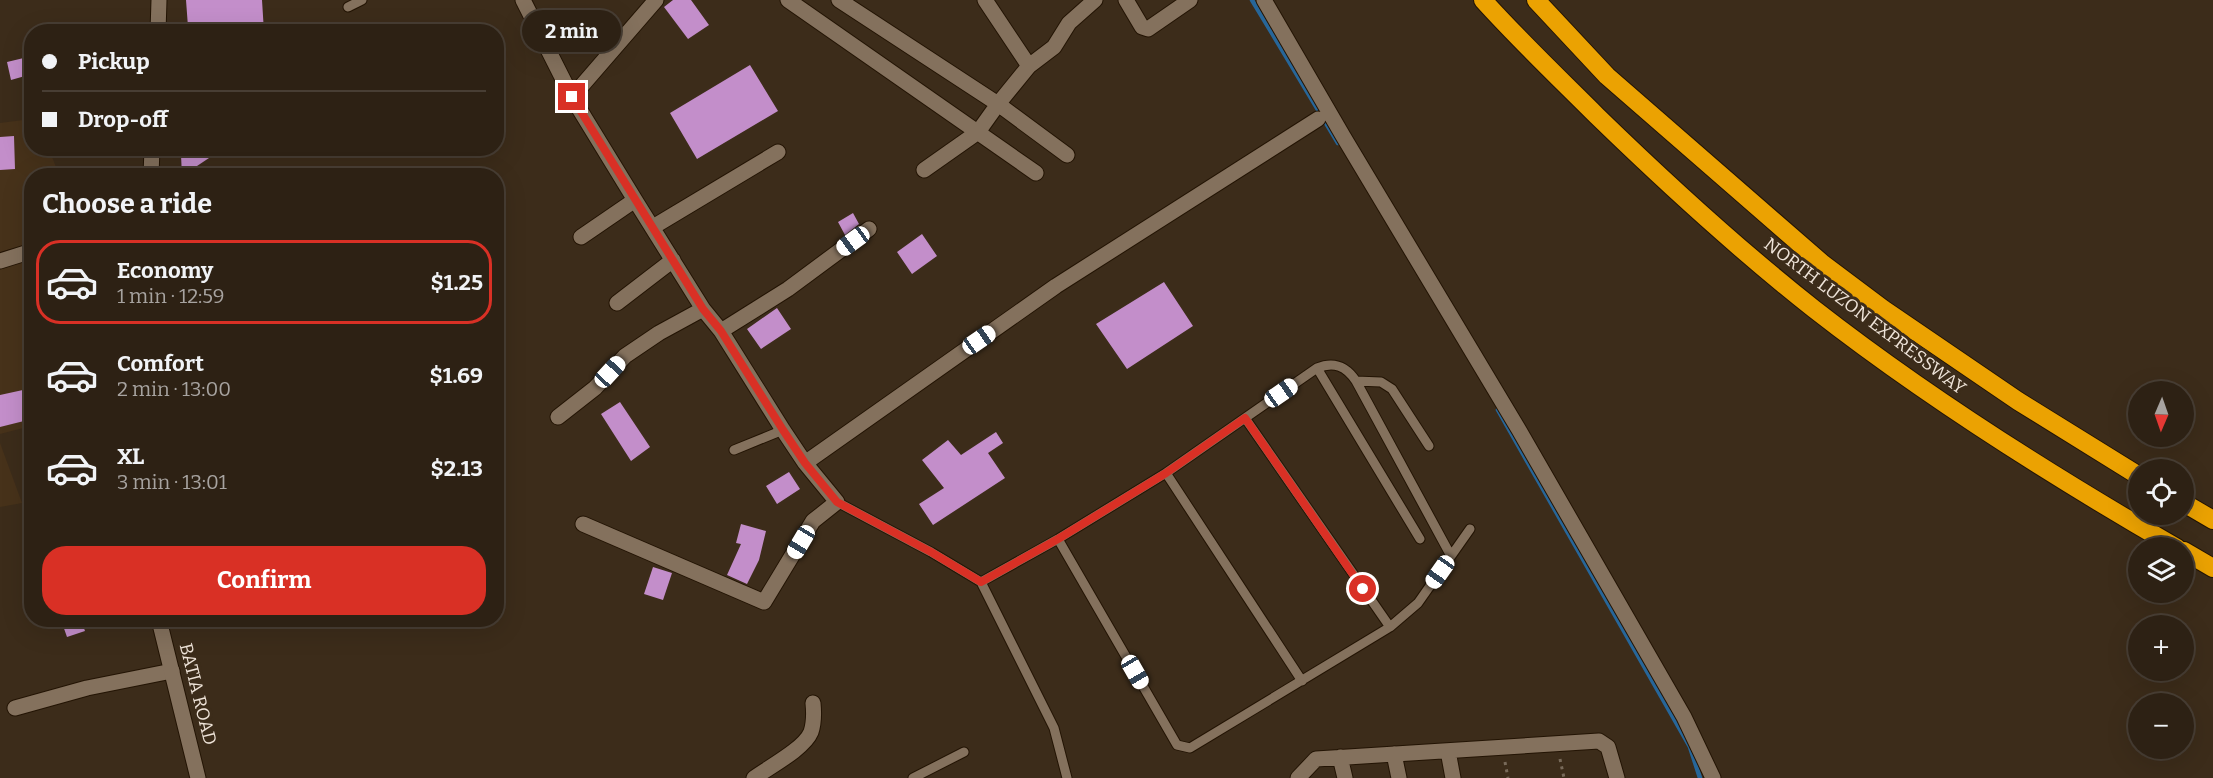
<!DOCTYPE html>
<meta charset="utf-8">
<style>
:root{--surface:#2d2114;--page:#392e22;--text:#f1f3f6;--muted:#a7a3a0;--line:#483e34;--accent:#d93025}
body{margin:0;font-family:Bitter,serif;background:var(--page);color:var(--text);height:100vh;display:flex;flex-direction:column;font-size:22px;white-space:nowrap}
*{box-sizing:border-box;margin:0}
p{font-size:20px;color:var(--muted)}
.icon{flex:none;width:33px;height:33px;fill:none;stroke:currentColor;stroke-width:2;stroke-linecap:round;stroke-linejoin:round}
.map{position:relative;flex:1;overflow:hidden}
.details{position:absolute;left:24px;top:168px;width:480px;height:459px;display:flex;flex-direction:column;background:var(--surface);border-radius:24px;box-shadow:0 6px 24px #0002,0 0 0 2px var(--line)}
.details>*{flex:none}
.top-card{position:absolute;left:24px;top:24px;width:480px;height:132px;border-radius:24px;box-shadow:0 6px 24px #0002,0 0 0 2px var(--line);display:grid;align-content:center;height:132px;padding:0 18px;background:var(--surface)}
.needle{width:39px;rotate:182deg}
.tools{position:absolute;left:2128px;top:381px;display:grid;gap:12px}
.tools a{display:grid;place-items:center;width:66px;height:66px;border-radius:50%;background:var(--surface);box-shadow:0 6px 24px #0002,0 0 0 2px var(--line);font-size:30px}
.end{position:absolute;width:27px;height:27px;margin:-14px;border:8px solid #d93025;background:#fff;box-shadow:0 0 0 3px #fff}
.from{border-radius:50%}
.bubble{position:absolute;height:42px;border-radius:21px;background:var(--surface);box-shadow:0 6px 24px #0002,0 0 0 2px var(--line);font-size:20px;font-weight:700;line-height:42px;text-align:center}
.car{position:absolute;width:18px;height:36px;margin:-18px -9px;border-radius:8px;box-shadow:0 0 4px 2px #0007;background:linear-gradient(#fff 24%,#345 0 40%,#fff 0 76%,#345 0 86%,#fff 0)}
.top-card b{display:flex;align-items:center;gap:21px;height:57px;font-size:22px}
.top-card b+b{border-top:2px solid var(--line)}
.top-card i{width:15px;height:15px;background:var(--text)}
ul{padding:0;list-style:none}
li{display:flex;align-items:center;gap:18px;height:84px;margin:0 12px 9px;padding:0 6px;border:3px solid transparent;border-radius:24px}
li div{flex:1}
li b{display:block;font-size:22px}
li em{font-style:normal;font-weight:700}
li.on{border-color:var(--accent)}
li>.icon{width:54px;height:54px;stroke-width:1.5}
h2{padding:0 18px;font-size:27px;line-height:72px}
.cta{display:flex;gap:12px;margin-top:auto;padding:12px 18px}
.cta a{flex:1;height:69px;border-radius:24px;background:var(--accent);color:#fff;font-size:24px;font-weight:700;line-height:69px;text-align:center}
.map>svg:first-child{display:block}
</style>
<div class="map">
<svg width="2213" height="778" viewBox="0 0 2213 778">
<rect width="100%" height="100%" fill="#3c2c1a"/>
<path fill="#47321a" d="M31 119 32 148 49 149 59 175 32 176 31 426 0 434V123Z
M0 443 22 503 0 507Z"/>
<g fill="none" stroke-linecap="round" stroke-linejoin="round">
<path stroke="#276699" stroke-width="4.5" d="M1252 0 1338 143
M1498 410 1690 747 1700 778"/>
</g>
<path fill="#c38eca" d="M186 0H262L264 32H214L213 24 188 27Z
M673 0H691L709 25 688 39 664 7Z
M32 56V74L11 80 7 62Z
M750 65 778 111 697 159 670 113Z
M14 136 15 169 0 170V137Z
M191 148H224L182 176 181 155Z
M853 213 859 224 845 235 838 222Z
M922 234 937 256 912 274 897 252Z
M1164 282 1193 326 1127 369 1096 324Z
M777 308 791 329 761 349 747 329Z
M32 388V419L0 427V395Z
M620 402 650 447 631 461 601 414Z
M996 432 1003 443 988 453 1005 478 933 525 919 504 944 488 922 460 948 440 961 455Z
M789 472 800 489 777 504 766 486Z
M741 524 766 531 759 560 747 584 727 575 741 544 736 543Z
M653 567 672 573 663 600 644 594Z
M61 620H81L85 631 67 637Z"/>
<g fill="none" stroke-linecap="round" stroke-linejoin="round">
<defs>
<path id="lane" d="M348 7 362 0
M1317 368C1334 361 1346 366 1356 381L1451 556
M1356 381 1381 382 1392 389 1429 446
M734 450 783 430
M1166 473 1302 681
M837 502 931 552 981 582 1054 728 1067 778
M1058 539 1177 745 1190 748 1390 627 1245 418
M981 582 1058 539 1166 473 1317 368 1420 539
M1390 627 1418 603 1470 529
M913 778 964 752"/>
<path id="street" d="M523 0 572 97 635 200 703 309 721 331 783 430 805 463 837 502 813 521 764 602 583 524
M788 0 1036 173
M839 0 998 104 1067 155
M985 0 1029 66
M1126 0 1142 27 1148 29 1190 0
M1264 0 1343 136 1519 430 1684 717 1713 778
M572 97 656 0
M924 170 978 132 998 104 1029 66 1054 47 1069 23 1095 0
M653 227 778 152
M581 237 635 200
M0 261 32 251
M617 303 673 260
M721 331 788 289 869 229
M558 417 595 388 625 356 659 333 703 309
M805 463 1056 286 1318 119
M15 708 87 688 172 671
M1448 751 1453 778
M1394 754 1399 778
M1340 757 1345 778
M754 778C769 767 804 749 811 732 814 723 814 713 813 703
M1298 778 1316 759 1599 741 1608 747 1617 778"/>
<path id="secondary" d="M158 32 159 0
M151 176 152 148
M159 620 198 778"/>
<path id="highway" d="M1483 0C1520 41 1559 78 1597 116 1667 184 1738 249 1814 309 1928 398 2052 476 2177 548
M1536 0 1607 76 1823 264 1883 309 2018 401 2139 476
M2184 503 2213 520
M2184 551 2213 568"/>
</defs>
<use href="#lane" stroke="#231404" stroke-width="11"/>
<use href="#street" stroke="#231404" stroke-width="17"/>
<use href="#secondary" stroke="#231404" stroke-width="17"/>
<use href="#highway" stroke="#231404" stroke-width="20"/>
<path stroke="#786a5a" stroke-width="3" stroke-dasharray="3 4.5" stroke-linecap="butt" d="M1560 759 1564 778
M1505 762 1508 778"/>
<use href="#lane" stroke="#84715d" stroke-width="9"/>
<use href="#street" stroke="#84715d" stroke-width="15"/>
<use href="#secondary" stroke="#84715d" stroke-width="15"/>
<use href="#highway" stroke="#eba202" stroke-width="18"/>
</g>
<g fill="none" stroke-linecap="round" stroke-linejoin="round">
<path stroke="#d93025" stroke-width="8" d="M572 97 703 309 721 331 783 430 805 463 837 502 931 552 981 582 1058 539 1166 473 1245 418 1363 589"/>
</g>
<g text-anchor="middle" stroke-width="6" stroke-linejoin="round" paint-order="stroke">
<g font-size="18" fill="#efe4d9" stroke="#3c2c1a">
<text transform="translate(1865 316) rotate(37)" y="6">NORTH LUZON EXPRESSWAY</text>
<text transform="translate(198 694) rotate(76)" y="6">BATIA ROAD</text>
</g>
</g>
</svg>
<div class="tools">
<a><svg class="needle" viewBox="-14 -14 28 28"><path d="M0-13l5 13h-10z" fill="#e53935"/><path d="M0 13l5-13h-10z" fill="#a7a3a0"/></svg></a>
<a><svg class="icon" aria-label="locate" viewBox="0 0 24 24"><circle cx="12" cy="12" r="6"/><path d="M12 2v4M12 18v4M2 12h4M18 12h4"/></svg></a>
<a><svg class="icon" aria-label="layers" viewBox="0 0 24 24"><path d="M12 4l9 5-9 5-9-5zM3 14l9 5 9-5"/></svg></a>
<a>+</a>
<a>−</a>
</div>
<i class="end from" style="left:1363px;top:589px"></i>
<i class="end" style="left:572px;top:97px"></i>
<div class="bubble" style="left:522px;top:10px;width:99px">2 min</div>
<i class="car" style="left:853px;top:241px;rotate:234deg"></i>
<i class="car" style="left:979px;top:340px;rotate:55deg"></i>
<i class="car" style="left:610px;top:372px;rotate:43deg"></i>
<i class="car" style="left:1281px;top:393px;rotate:55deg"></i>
<i class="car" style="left:801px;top:542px;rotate:211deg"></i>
<i class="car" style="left:1440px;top:572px;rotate:215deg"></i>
<i class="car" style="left:1135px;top:672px;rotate:150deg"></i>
<div class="top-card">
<b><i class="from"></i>Pickup</b>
<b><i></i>Drop-off</b>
</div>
<section class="details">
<h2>Choose a ride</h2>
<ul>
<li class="on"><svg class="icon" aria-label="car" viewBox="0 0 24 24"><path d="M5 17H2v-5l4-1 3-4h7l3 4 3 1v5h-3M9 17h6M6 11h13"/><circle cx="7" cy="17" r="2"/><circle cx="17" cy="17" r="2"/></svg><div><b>Economy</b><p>1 min · 12:59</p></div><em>$1.25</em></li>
<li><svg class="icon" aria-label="car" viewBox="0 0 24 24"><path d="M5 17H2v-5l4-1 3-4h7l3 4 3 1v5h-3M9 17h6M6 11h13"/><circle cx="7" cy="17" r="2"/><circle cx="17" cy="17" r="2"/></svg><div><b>Comfort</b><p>2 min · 13:00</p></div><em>$1.69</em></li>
<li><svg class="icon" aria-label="car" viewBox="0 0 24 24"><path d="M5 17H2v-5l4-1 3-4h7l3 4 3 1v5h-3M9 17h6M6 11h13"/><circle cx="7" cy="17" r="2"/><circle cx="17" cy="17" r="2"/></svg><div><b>XL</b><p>3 min · 13:01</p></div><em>$2.13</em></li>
</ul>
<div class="cta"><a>Confirm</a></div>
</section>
</div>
